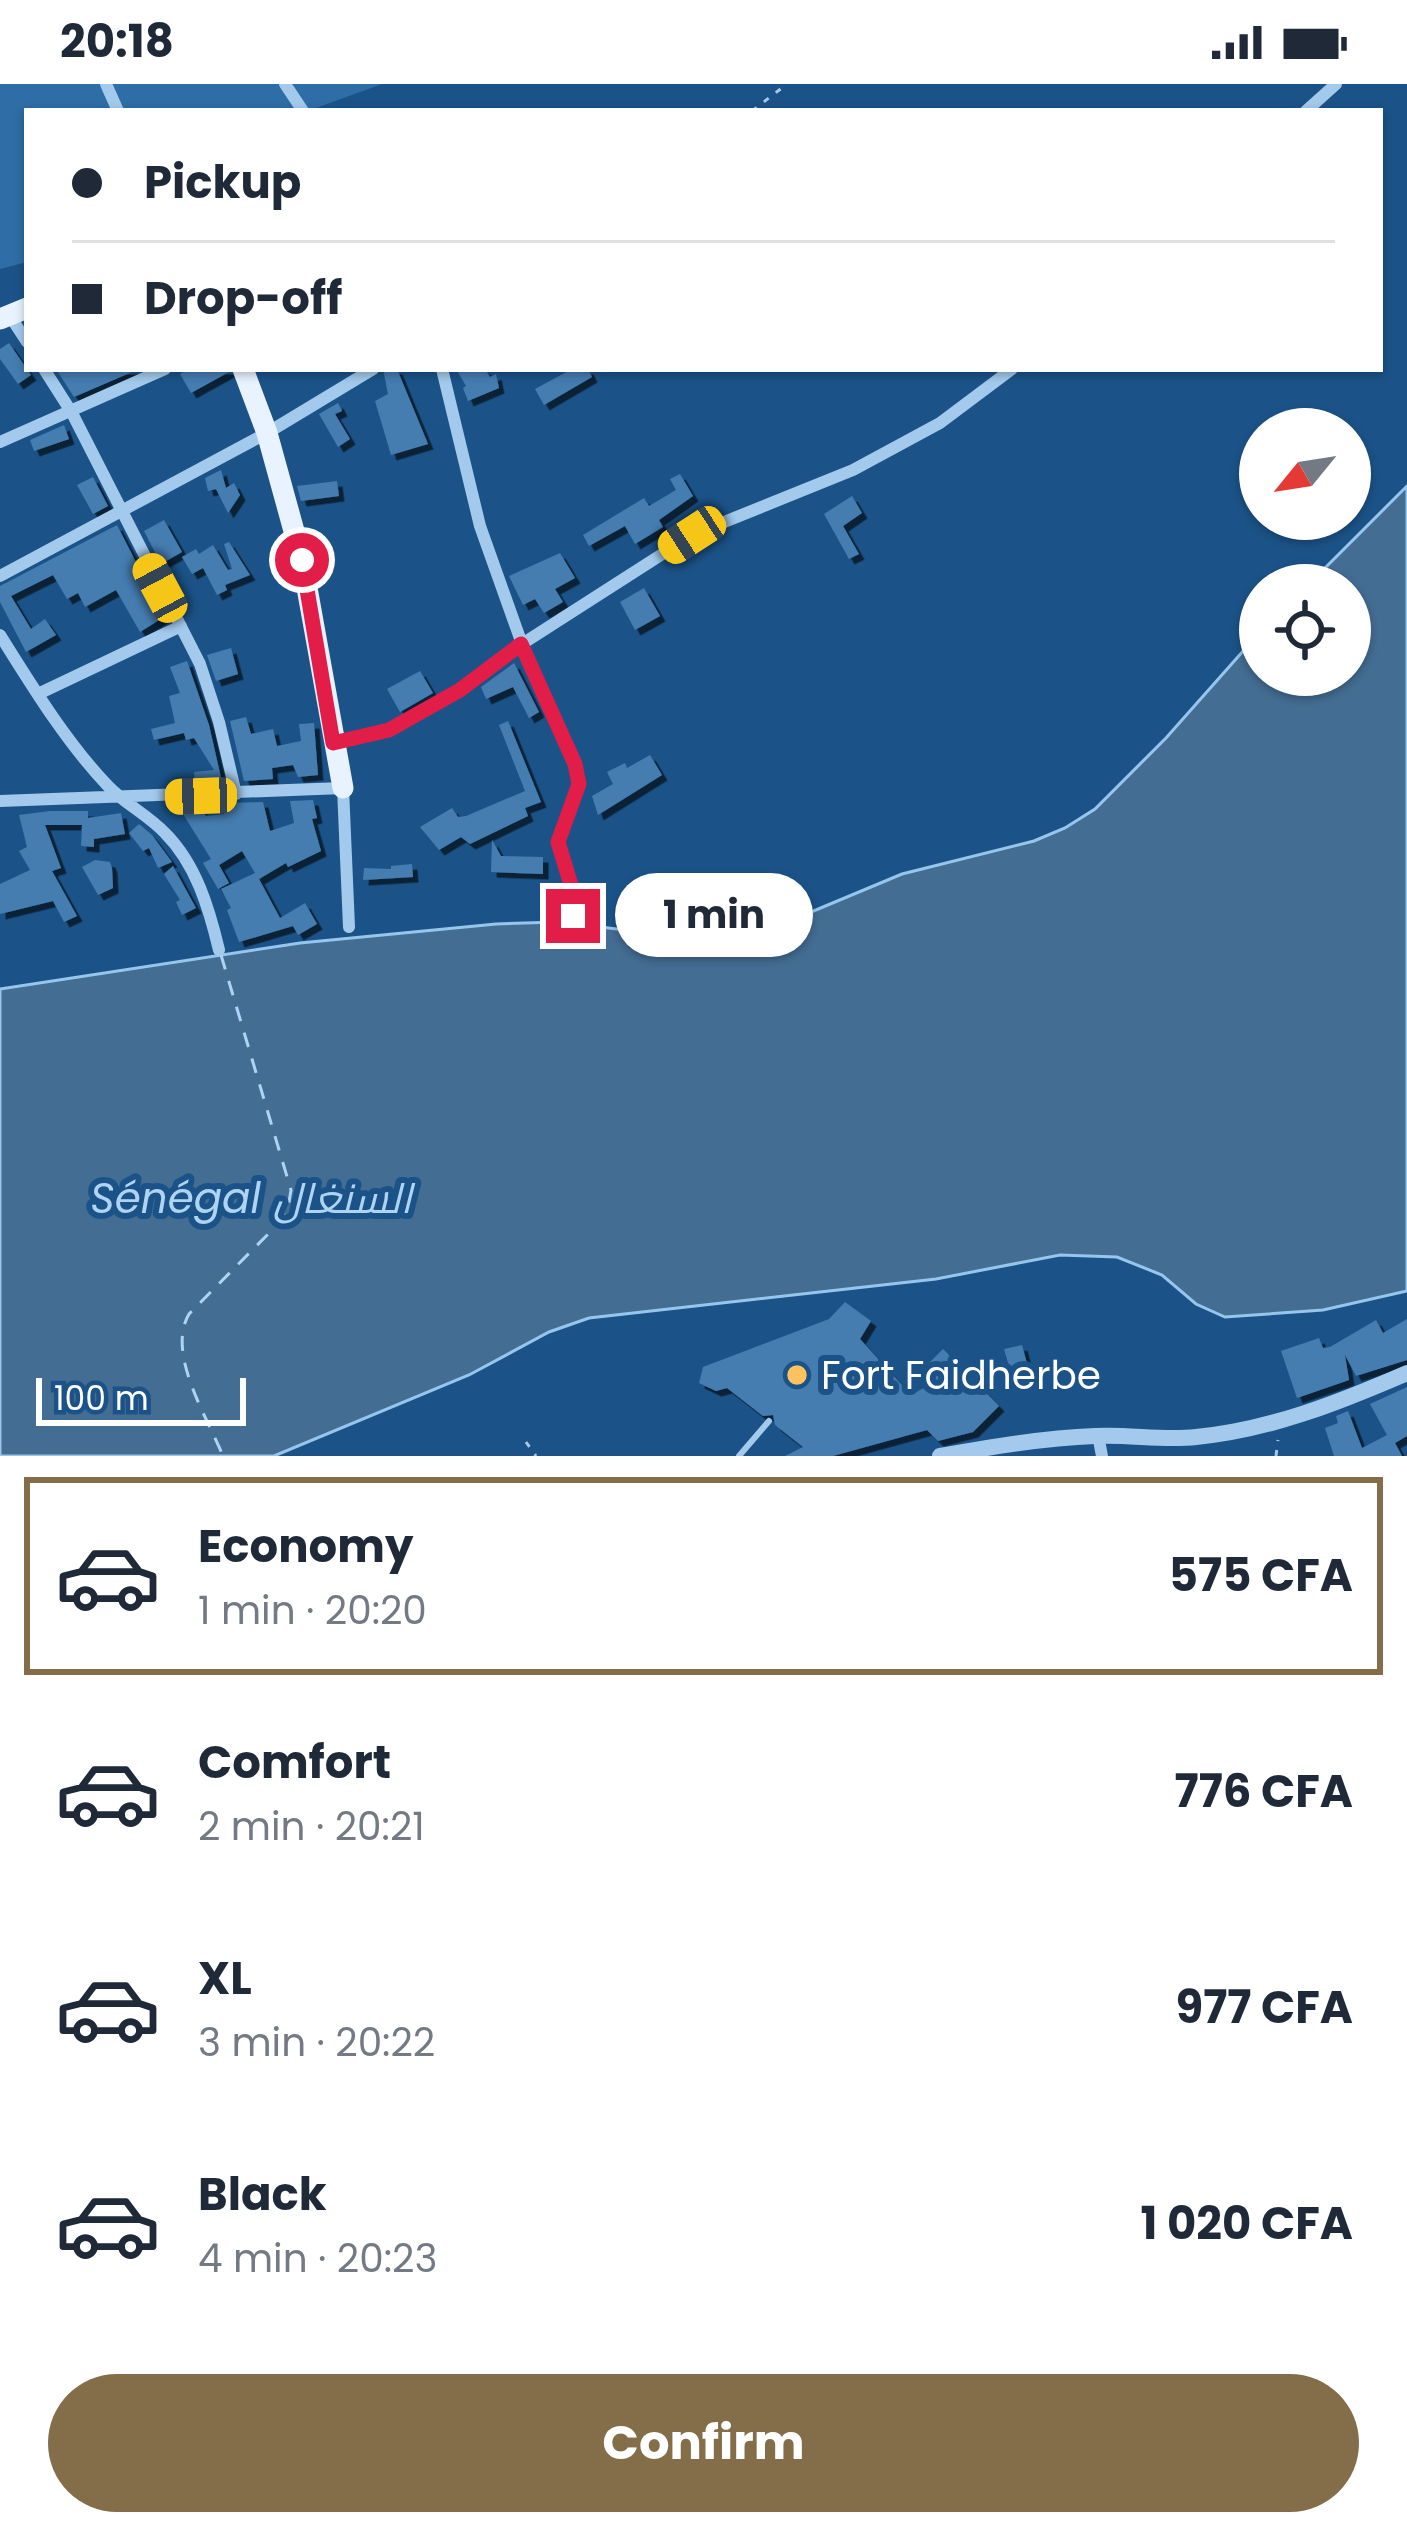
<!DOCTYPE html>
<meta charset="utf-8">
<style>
:root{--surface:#fff;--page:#f2f2f3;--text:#1f2937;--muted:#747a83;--line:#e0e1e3;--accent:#836e49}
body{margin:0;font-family:Poppins,Cairo,sans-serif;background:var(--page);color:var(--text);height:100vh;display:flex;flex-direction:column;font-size:45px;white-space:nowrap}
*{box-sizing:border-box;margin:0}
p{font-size:39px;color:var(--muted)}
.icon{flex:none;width:66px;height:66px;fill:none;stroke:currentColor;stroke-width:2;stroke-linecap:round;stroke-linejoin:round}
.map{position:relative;height:1372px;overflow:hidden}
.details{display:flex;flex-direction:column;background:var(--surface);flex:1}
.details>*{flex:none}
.guide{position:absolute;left:24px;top:24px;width:1359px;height:264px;border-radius:0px;box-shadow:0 3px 9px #0004;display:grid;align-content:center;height:264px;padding:0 48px;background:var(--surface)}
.needle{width:78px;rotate:240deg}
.fabs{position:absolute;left:1239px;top:324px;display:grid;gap:24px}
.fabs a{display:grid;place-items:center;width:132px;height:132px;border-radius:50%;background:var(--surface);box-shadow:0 3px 9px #0004;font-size:60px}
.scale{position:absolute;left:36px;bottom:30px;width:210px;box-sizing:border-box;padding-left:12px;border:6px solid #fff;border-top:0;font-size:33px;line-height:42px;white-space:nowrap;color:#fff;-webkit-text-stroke:9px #1b5388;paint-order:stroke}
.end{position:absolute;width:54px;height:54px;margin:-27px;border:15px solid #e11d48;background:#fff;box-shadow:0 0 0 6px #fff}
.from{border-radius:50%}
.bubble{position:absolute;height:84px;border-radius:42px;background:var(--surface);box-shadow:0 3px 9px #0004;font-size:39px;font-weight:700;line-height:84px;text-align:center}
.car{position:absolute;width:36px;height:72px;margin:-36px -18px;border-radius:15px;box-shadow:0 0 9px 3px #0007;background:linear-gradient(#f5c518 24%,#345 0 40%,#f5c518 0 76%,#345 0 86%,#f5c518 0)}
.guide b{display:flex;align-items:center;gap:42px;height:114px;font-size:45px}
.guide b+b{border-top:3px solid var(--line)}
.guide i{width:30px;height:30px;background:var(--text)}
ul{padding:21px 0 0;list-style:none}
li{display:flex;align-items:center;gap:36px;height:198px;margin:0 24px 18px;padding:0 24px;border:6px solid transparent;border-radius:0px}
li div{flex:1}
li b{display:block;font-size:45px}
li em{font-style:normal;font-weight:700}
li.on{border-color:var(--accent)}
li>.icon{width:108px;height:108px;stroke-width:1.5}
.cta{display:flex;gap:24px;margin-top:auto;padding:24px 48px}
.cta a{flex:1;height:138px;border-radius:72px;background:var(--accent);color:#fff;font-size:48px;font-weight:700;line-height:138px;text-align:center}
.status{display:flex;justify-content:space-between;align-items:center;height:84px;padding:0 60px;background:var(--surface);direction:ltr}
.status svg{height:33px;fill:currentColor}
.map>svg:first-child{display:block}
</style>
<div class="status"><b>20:18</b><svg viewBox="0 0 49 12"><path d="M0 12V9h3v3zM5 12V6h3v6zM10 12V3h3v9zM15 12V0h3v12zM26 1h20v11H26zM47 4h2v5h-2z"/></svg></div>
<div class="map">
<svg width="1407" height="1372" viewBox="0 0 1407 1372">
<defs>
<filter id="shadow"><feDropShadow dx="5.5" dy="5.5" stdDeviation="0" flood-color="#0009"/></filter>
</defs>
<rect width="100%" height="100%" fill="#1b5388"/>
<path fill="#2e6da6" d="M0 0H382L308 27H27V178L0 185Z"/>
<path fill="#446d93" stroke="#96c6ee" stroke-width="3" d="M1407 402V1207L1323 1226 1225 1233 1196 1220 1162 1191 1117 1173 1060 1171 936 1195 589 1234 549 1248 469 1291 274 1372H0V905L300 859 496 840 558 838 693 854 731 855 768 846 902 790 1034 757 1065 744 1095 725 1166 654 1260 548V591H1350V501H1308Z"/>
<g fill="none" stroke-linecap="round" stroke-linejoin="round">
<path stroke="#afd4f3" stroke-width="3" stroke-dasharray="15 12" stroke-linecap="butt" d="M221 871 291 1106 288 1124 278 1140 189 1230C166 1269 207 1333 223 1372"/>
</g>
<path fill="#447db1" filter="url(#shadow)" d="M9 259 31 291 18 300 0 275V265Z
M56 285H139L74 313Z
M189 285H228L229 288 191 309 180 290Z
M383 285H397L428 360 391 371 375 317 388 310Z
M456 285H485L490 293 496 290 499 304 468 317 463 304 466 302Z
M572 285H588L592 293 544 321 535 305Z
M338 319 342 327 335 330 350 355 338 363 319 330Z
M64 341 69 355 34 367 30 356Z
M221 386 226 404 234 399 240 411 228 429 216 405 208 407 205 394Z
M680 390 693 412 659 436 663 443 635 460 625 442 589 462 583 451 644 414 649 422 676 406 670 395Z
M93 393 108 422 93 430 77 401Z
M337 397 339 412 301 417 297 402Z
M852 412 862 429 843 442 859 470 849 475 824 430Z
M164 436 182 468 161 480 144 447Z
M117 441 164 533 140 548 116 506 85 523 78 509 67 515 53 491 11 512 31 545 45 535 56 551 26 568 0 518V502Z
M229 458 250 491 225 501 227 506 217 511 203 484 192 490 182 473 196 465 199 470 213 461 228 486 232 485 224 460Z
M560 469 575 494 555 505 563 518 544 529 535 515 523 521 509 492Z
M644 504 660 532 635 546 620 518Z
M231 564 238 590 216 597 207 571Z
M187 577 209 641 222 698 195 699 194 688 214 686 194 654 186 656 184 649 154 656 151 645 175 639 169 612 180 609 170 583Z
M514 579 539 628 529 634 513 603 486 615 481 603Z
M420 587 433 609 400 628 387 605Z
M246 633 251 650 273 645 277 662 301 657 299 640 314 639 318 691 298 693 293 681 272 684 273 695 244 697 230 637Z
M508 637 541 718 525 724 528 732 470 760 461 753 439 766 420 743 452 724 458 733 466 732 525 707 499 641Z
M650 671 662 691 598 731 592 712 613 700 607 688 625 679 627 684Z
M313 716 317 734 312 735 321 767 288 783 286 779 259 795 280 834 305 819 317 840 298 851 293 842 239 858 227 826 231 824 221 805 255 789 242 767 219 781 229 799 218 805 203 779 211 775 183 730 198 720 206 732 224 730 223 719 263 718 270 747 294 739 290 717Z
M50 727H88V734L121 729 125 750 94 755V763L81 762 82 741H45L61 784 52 787 77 832 64 838 53 817 0 830V800L30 786 19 767 27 763 19 731Z
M139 740 152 751 172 778 158 784 149 764 143 767 129 749Z
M492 756 501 772 543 773V790L491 788Z
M95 776 110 778 112 784 113 804 98 811 82 783Z
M412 780 413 793 363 796 364 784 391 785V782Z
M173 782 196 824 182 831 176 818 180 816 164 790Z
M845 1218 871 1237 860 1255 911 1311 933 1299 921 1287 943 1265 999 1322 973 1348 938 1357 927 1346 833 1372H785L803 1363 775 1341 773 1331 763 1332 727 1304 716 1307 699 1299 703 1283 829 1235Z
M1407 1235V1276L1356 1292 1345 1271 1349 1296 1297 1314 1281 1267 1319 1254 1323 1264 1330 1263 1376 1236 1383 1249Z
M1022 1261 1028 1283 1034 1282 1038 1297 1015 1303 1004 1265Z
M1407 1303V1352L1395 1359 1402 1372H1334L1325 1344 1338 1339 1336 1332 1348 1327 1362 1364 1387 1351 1370 1320Z"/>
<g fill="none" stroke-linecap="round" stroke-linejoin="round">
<path stroke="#a3caec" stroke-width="3" stroke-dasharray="6 9" stroke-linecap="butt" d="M752 27 787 0
M526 1358 536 1372
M1276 1372 1278 1356"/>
<path stroke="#a3caec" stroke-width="6" d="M739 1372 769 1337"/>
<path stroke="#a3caec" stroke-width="12" d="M106 0 118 27
M285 0 303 27
M1306 27 1336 0
M10 232 27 258
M44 285 72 329 200 580 219 638 236 710
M442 285 480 442 522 560 575 680 579 700 558 757 571 801 573 833
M0 358 165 285
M0 492 267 349 373 285
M0 551C32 602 66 658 108 702 125 720 148 731 165 749 196 780 209 824 219 866
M38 610 181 542
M334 659 389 646 460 606 522 560 692 451 853 386 940 339 1012 285
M0 717 343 704 349 843
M1098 1351 1102 1372"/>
<path stroke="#a3caec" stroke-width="16" d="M940 1372C991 1363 1043 1354 1095 1352 1129 1350 1163 1357 1196 1353 1270 1346 1340 1318 1407 1289"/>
<path stroke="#e9f3ff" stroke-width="21" d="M0 235 27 224
M243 285 267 349 302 476 343 704"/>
</g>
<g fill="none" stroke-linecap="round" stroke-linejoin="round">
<path stroke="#e11d48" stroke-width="15" d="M302 476 333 659 389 646 460 606 521 560 575 680 579 700 558 758 571 801 573 832"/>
</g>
<circle fill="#fec360" stroke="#1b5388" stroke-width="4.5" cx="797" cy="1291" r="12"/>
<g text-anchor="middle" stroke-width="12" stroke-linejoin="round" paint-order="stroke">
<g font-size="39" fill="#fff" stroke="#1b5388" text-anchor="start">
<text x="821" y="1305">Fort Faidherbe</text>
</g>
<g font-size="42" font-style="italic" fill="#afd4f3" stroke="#1b5388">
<text x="251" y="1129">Sénégal السنغال</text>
</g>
</g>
</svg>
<div class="fabs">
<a><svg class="needle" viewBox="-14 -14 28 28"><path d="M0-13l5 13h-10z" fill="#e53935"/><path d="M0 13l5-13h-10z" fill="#747a83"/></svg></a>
<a><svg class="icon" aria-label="locate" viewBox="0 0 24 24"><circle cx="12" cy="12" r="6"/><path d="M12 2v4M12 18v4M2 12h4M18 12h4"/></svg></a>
</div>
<div class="scale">100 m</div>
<i class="end from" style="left:302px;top:476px"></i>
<i class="end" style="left:573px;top:832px"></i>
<div class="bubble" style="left:615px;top:789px;width:198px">1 min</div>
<i class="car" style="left:692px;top:451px;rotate:237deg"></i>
<i class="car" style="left:160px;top:504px;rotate:332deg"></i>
<i class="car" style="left:201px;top:712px;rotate:268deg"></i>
<div class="guide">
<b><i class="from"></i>Pickup</b>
<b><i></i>Drop-off</b>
</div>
</div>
<section class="details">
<ul>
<li class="on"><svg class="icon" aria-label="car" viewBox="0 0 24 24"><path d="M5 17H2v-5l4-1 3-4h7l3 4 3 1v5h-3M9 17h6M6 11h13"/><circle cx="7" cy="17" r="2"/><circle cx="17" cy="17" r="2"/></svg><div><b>Economy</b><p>1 min · 20:20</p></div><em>575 CFA</em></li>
<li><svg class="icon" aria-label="car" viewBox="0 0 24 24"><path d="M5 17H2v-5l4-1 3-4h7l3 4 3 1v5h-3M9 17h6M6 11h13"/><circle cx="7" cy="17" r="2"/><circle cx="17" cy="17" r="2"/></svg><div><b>Comfort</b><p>2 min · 20:21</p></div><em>776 CFA</em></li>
<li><svg class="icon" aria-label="car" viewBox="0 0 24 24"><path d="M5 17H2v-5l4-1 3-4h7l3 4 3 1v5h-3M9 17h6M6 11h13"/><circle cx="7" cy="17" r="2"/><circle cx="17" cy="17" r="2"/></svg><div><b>XL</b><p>3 min · 20:22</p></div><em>977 CFA</em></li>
<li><svg class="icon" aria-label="car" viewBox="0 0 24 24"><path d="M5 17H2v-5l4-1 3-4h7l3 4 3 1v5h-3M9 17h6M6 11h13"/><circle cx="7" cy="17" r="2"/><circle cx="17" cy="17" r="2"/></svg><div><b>Black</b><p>4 min · 20:23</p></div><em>1 020 CFA</em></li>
</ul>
<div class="cta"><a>Confirm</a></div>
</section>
